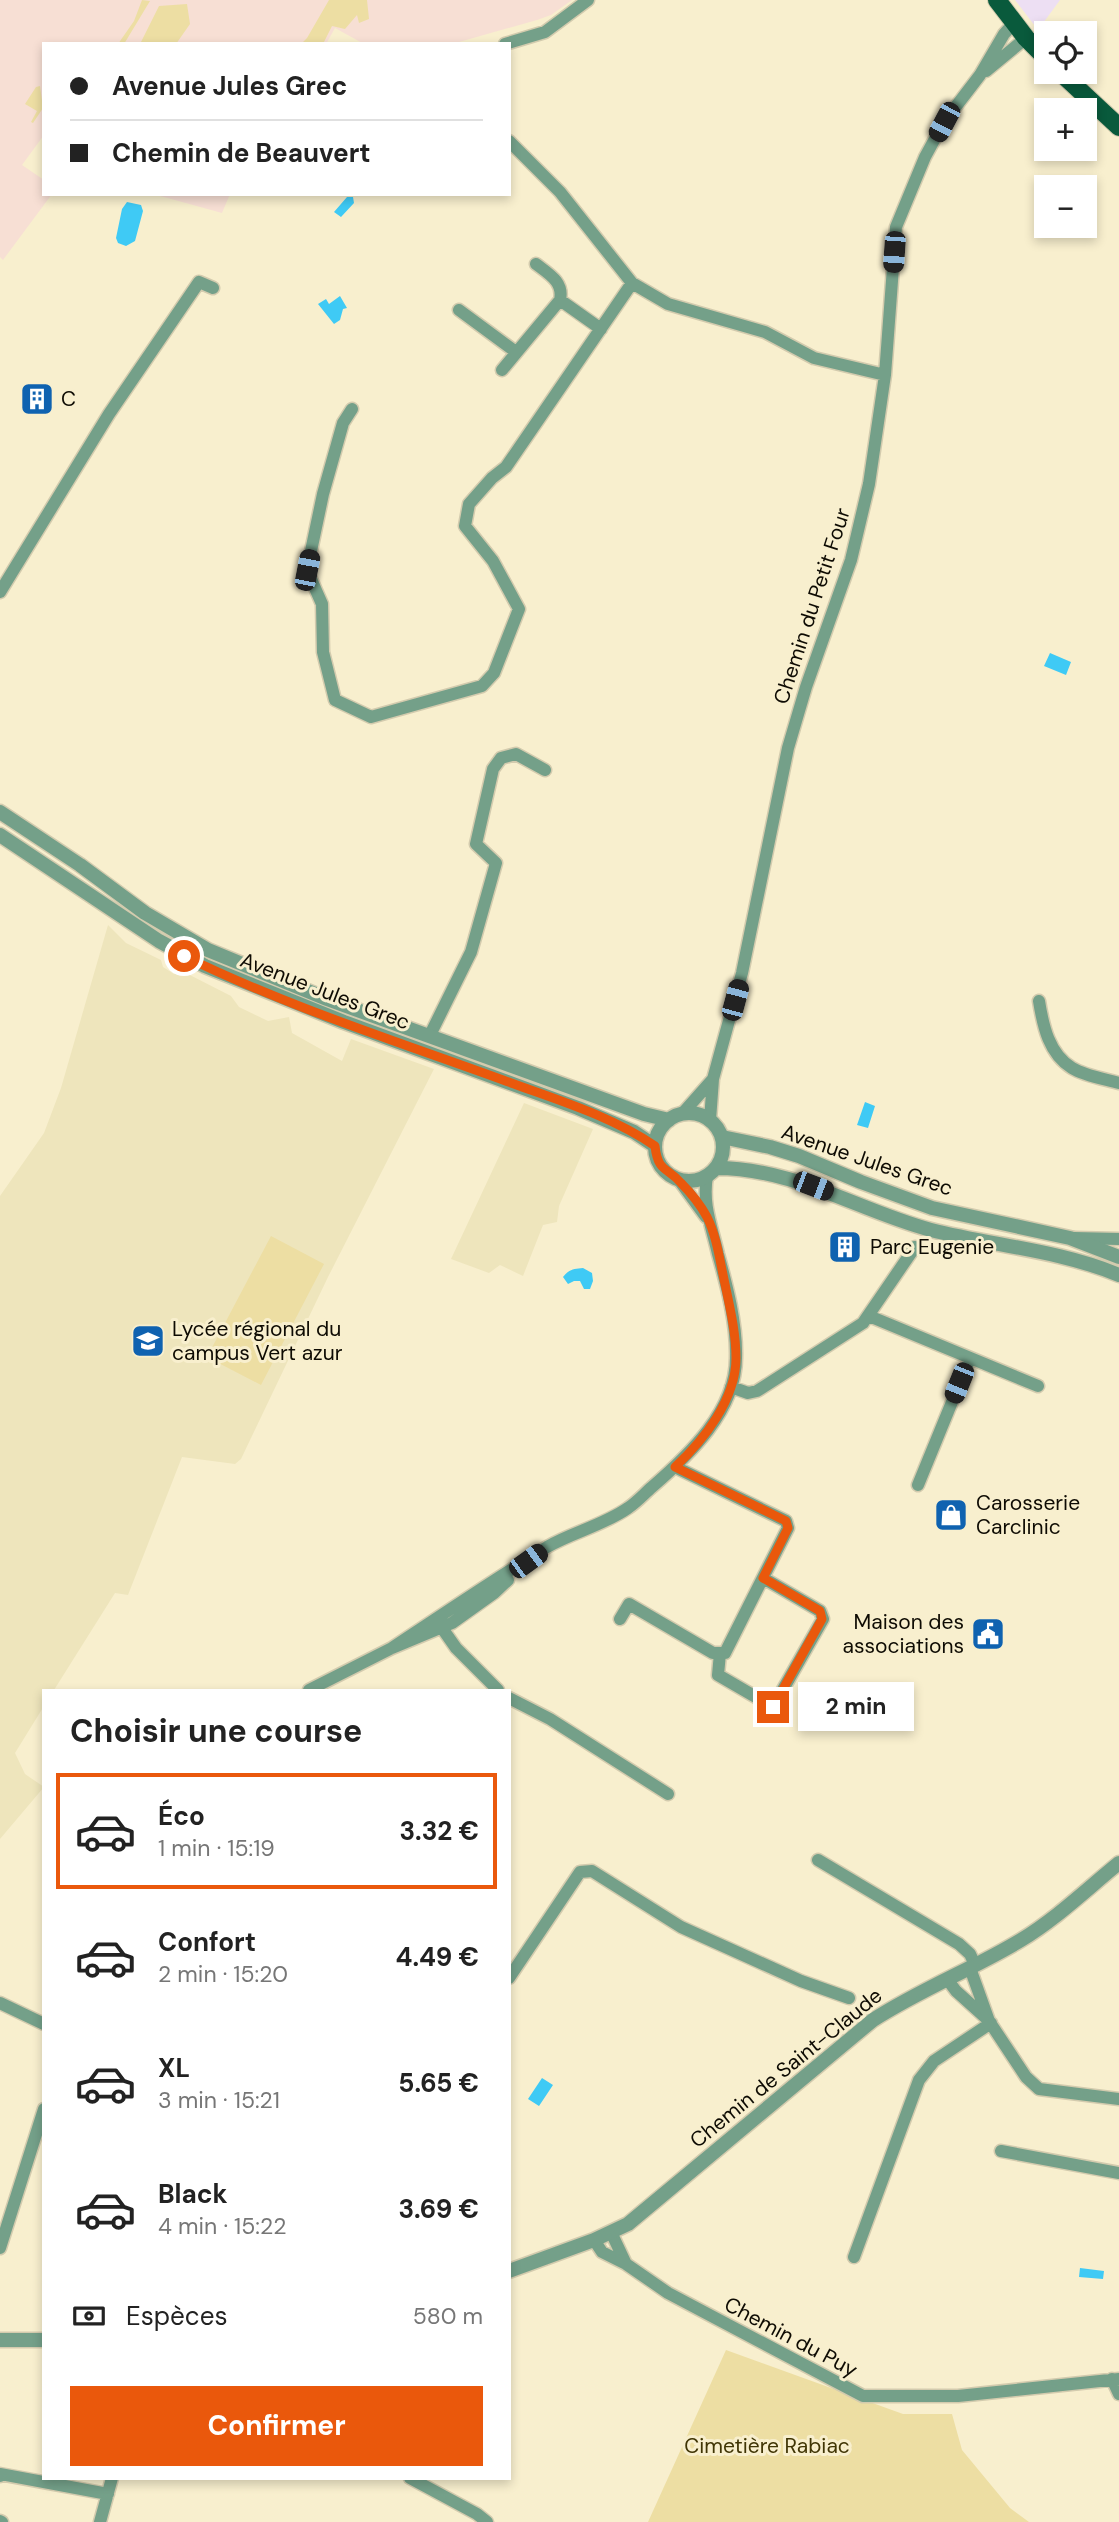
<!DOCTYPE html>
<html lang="fr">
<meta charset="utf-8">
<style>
:root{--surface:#fff;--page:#f6f6f6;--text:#222;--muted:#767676;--line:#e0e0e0;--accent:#ea580c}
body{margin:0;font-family:"DM Sans",sans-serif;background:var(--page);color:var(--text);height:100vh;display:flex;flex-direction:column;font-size:26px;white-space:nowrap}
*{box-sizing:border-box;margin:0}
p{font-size:23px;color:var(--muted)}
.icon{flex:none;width:38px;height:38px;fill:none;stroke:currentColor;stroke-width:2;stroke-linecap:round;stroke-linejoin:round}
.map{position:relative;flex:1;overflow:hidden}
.sheet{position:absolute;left:42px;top:1689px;width:469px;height:791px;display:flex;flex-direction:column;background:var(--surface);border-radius:0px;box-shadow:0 4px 10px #0003}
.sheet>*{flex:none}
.hud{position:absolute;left:42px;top:42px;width:469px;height:154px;border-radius:0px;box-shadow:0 4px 10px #0003;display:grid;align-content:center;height:154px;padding:0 28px;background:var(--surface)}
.buttons{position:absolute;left:1034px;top:21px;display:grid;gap:14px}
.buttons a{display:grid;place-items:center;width:63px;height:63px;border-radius:0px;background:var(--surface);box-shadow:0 4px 10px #0003;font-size:35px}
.end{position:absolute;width:32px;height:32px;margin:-16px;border:9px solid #ea580c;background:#fff;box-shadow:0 0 0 4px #fff}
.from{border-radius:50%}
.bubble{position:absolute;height:49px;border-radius:0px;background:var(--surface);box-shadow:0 4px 10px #0003;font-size:23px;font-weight:700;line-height:49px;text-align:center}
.car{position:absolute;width:21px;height:42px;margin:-21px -10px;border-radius:9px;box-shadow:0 0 5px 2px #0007;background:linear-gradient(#222 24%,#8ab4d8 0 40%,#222 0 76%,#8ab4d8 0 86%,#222 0)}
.hud b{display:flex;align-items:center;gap:24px;height:66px;font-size:26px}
.hud b+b{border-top:2px solid var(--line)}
.hud i{width:18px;height:18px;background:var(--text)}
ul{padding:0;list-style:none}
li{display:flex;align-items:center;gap:21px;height:116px;margin:0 14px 10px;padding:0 14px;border:4px solid transparent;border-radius:0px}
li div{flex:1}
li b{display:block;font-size:26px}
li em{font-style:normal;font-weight:700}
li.current{border-color:var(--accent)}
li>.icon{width:63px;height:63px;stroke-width:1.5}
h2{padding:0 28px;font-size:32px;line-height:84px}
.pay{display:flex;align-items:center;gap:18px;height:77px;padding:0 28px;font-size:26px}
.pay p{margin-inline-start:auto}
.button{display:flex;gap:14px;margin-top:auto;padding:14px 28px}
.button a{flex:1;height:80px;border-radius:0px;background:var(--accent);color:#fff;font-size:28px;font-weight:700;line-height:80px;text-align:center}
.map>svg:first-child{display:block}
</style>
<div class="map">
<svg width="1119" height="2522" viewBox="0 0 1119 2522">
<rect width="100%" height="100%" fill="#f8efce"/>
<path fill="#eddff3" d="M1015 0H1060L1038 30Z"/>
<path fill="#eee5bc" d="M108 925 126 943 161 960 163 967 174 974 182 971 231 996 239 1007 268 1021 289 1017 292 1033 342 1061 351 1039 434 1069 328 1277 241 1459 235 1464 182 1457 128 1595 115 1593 54 1690H44V1706L15 1753 25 1774 44 1787 0 1839V1196L44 1133 61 1088Z
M524 1103 593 1129 559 1206 557 1222 543 1225 523 1276 500 1265 489 1273 451 1259Z"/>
<path fill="#f7dfd4" d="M0 0H572L551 15 537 20 452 44H364L335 28 326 44H44V135L22 165 44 180V194H52L3 260 0 257Z
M153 194H230L222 213Z"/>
<path fill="#eddea3" d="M142 0 150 1 124 44H118L134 21Z
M329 0H367L369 19 359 23 357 15 345 29 332 26 323 44H301L307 38Z
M187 4 190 24 176 44H140L159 6Z
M40 86 43 108 33 123 31 122 37 111 25 104 36 87Z
M271 1236 324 1264 261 1385 207 1357Z
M726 2350 903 2414H952L962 2450 1010 2508 1029 2522H648Z"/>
<path fill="#3fcaf5" d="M347 197H353L354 203 341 217 334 212Z
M127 202 141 205 143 211 135 241 126 246 118 243 116 238 122 209Z
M340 296 347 308 343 309 340 320 334 324 318 304 326 299 329 304Z
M1050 653 1071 662 1066 675 1044 666Z
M865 1102 875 1106 868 1128 857 1125Z
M583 1268 592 1273 593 1281 590 1289H584L580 1281H574L568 1284 563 1277C569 1269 574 1269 583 1268Z
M542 2078 553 2085 539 2106 528 2099Z
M1080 2268 1104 2271 1103 2279 1079 2277Z"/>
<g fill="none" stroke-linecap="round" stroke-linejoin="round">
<defs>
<path id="minor" d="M505 44 545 32 588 0
M986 71 1026 38
M509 141 560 192 632 283 668 304 765 332 814 358 885 375
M536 264C549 274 564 282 560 300
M459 310 516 352
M502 370 560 300 601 329
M352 409 343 423 323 494 307 570 322 604 323 652 335 700 371 717 482 686 494 673 519 609 493 561 465 526 469 504 492 478 506 467 632 283
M0 592 109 414 199 282 213 288
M1039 1001C1043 1026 1049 1054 1072 1068 1085 1076 1105 1079 1119 1083
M430 1035 471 952 496 863 476 844 493 769 501 758 516 754 545 770
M682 1114 713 1079
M710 1120 713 1079 742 973 788 748 806 687 851 560 869 484 885 375 896 227 925 157 944 122 980 75 1004 34 1014 23
M679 1180 706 1217
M1074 1238 1119 1239
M869 1316 1038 1386
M731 1387 748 1393 757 1391 863 1323 915 1247
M918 1485 970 1358
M620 1619 629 1604 713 1653H725L788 1528 786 1521 675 1467
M442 1628 456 1648 498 1690
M392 1648C443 1614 495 1579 547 1547 573 1532 604 1525 628 1508 637 1502 644 1494 652 1487 689 1455 736 1411 736 1358 737 1324 727 1286 718 1254 712 1227 702 1205 707 1176
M720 1653 718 1675 773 1707 823 1619 820 1611 763 1578
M309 1690 392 1648 452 1623 494 1593 508 1580
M509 1698 550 1719 668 1794
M818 1860 959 1944 970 1954 975 1965
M970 1968 989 2021 1026 2077 1039 2089 1119 2099
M509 1978 580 1872 592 1871 681 1927 801 1981 849 1998
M947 1979 956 1991 986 2018
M0 2003 44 2024
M1001 2151 1119 2173
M611 2232 626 2264
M594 2240 602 2252 626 2264 668 2293 863 2396H958L1119 2379
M0 2248 44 2109
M854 2257 919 2080 934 2061 991 2023
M1112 2379 1119 2394
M0 2476V2474L108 2494
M410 2478 477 2514 487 2522
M0 2521 2 2522
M100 2522 112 2478"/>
<path id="tertiary" d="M0 812 80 865 145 913 208 950 327 999 644 1114 669 1120
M0 835 159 941 205 966 344 1022 578 1108 634 1132 655 1146
M655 1147a34 34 0 1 1 68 0a34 34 0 1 1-68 0Z
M722 1137 770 1147 799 1156 861 1182 932 1208 1070 1238 1119 1257
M716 1168C795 1168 857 1210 931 1230 994 1246 1059 1250 1119 1275
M509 2271 594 2240 628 2224 873 2020C921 1989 973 1969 1021 1940 1056 1919 1087 1889 1119 1863
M0 2340H44"/>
<path id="primary" d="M997 0 1026 38 1046 58
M1060 72 1119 127"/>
</defs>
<use href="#minor" stroke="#d3cbae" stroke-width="15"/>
<use href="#tertiary" stroke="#d3cbae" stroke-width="17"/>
<use href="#primary" stroke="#d3cbae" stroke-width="20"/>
<use href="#minor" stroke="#74a089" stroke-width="12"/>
<use href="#tertiary" stroke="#74a089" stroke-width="14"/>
<use href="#primary" stroke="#095a3c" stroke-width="18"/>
</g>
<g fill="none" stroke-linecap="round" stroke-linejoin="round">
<path stroke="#ea580c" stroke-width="9" d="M184 956C286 1006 396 1041 503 1080 554 1099 610 1115 655 1146 658 1173 668 1167 681 1183 690 1192 701 1206 707 1217 717 1237 720 1262 725 1284 730 1308 736 1333 736 1358 736 1399 704 1440 675 1467L786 1521 788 1528 763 1578 820 1611 822 1619 773 1707"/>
</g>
<defs>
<symbol id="building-square" viewBox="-11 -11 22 22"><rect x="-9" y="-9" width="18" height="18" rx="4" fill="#0f62b0" stroke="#f8efce"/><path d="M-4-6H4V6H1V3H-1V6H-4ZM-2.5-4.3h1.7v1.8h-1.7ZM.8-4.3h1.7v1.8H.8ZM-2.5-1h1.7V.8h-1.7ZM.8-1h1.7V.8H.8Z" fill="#fff"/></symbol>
<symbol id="school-square" viewBox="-11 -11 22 22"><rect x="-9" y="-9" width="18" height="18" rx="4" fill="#0f62b0" stroke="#f8efce"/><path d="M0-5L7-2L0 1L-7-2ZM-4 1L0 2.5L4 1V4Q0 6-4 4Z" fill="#fff"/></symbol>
<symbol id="shop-square" viewBox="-11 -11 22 22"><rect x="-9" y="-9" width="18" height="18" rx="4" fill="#0f62b0" stroke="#f8efce"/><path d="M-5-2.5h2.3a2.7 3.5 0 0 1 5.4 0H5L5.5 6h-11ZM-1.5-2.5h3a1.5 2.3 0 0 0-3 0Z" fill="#fff"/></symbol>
<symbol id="civic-square" viewBox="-11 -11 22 22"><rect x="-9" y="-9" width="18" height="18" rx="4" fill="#0f62b0" stroke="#f8efce"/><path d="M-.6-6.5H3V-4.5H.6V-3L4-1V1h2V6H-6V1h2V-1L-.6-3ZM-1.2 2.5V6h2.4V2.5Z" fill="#fff"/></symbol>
</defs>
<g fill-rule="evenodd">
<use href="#building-square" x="18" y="380" width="38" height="38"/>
<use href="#building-square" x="826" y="1228" width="38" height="38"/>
<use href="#school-square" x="129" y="1322" width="38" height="38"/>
<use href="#shop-square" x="932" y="1496" width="38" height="38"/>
<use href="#civic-square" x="969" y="1615" width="38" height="38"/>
</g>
<g text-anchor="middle" stroke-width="6" stroke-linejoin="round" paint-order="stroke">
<g font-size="21" fill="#0e0b03" stroke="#f8efce" text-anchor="start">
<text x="61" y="406">C</text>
<text x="870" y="1254">Parc Eugenie</text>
<text x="172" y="1336">Lycée régional du<tspan x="172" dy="24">campus Vert azur</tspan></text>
<text x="976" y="1510">Carosserie<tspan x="976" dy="24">Carclinic</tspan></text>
<text x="964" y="1629" text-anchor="end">Maison des<tspan x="964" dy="24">associations</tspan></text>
</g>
<g font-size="21" fill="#0e0b03" stroke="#f8efce">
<text transform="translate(812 606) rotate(-72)" y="7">Chemin du Petit Four</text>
<text transform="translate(325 991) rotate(21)" y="7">Avenue Jules Grec</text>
<text transform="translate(867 1160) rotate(19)" y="7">Avenue Jules Grec</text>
<text transform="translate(786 2068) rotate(-39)" y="7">Chemin de Saint-Claude</text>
<text transform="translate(791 2337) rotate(28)" y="7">Chemin du Puy</text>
</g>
<g font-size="21" fill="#403505" stroke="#f8efce">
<text x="767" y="2453">Cimetière Rabiac</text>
</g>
</g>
</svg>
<div class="buttons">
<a><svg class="icon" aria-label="locate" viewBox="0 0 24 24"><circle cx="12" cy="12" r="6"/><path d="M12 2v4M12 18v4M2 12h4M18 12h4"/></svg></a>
<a>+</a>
<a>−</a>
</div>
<i class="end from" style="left:184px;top:956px"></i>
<i class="end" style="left:773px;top:1707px"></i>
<div class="bubble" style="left:798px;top:1682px;width:116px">2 min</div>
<i class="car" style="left:944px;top:122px;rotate:208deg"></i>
<i class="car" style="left:894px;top:252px;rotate:184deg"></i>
<i class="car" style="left:307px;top:570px;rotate:11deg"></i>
<i class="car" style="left:735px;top:1000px;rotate:15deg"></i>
<i class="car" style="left:813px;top:1186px;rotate:111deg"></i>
<i class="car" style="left:959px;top:1383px;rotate:202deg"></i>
<i class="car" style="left:528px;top:1561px;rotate:54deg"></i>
<div class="hud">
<b><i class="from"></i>Avenue Jules Grec</b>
<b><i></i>Chemin de Beauvert</b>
</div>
<section class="sheet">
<h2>Choisir une course</h2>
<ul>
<li class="current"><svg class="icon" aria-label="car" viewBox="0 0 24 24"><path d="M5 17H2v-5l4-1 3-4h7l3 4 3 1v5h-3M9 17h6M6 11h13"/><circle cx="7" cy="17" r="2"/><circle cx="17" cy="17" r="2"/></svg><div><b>Éco</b><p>1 min · 15:19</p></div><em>3.32 €</em></li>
<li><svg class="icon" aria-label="car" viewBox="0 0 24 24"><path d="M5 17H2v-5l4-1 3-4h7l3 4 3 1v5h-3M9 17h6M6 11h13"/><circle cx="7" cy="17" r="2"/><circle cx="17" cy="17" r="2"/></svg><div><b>Confort</b><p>2 min · 15:20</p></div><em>4.49 €</em></li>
<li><svg class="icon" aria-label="car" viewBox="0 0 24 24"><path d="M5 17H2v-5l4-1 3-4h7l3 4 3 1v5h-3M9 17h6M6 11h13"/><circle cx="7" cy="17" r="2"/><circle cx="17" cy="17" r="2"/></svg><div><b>XL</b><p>3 min · 15:21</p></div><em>5.65 €</em></li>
<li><svg class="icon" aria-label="car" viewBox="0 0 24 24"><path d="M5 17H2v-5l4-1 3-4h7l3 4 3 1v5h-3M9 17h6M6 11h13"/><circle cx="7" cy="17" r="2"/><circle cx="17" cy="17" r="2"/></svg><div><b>Black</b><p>4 min · 15:22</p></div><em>3.69 €</em></li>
</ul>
<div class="pay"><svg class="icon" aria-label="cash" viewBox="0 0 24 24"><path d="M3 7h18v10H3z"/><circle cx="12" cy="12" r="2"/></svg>Espèces<p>580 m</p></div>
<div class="button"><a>Confirmer</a></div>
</section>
</div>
